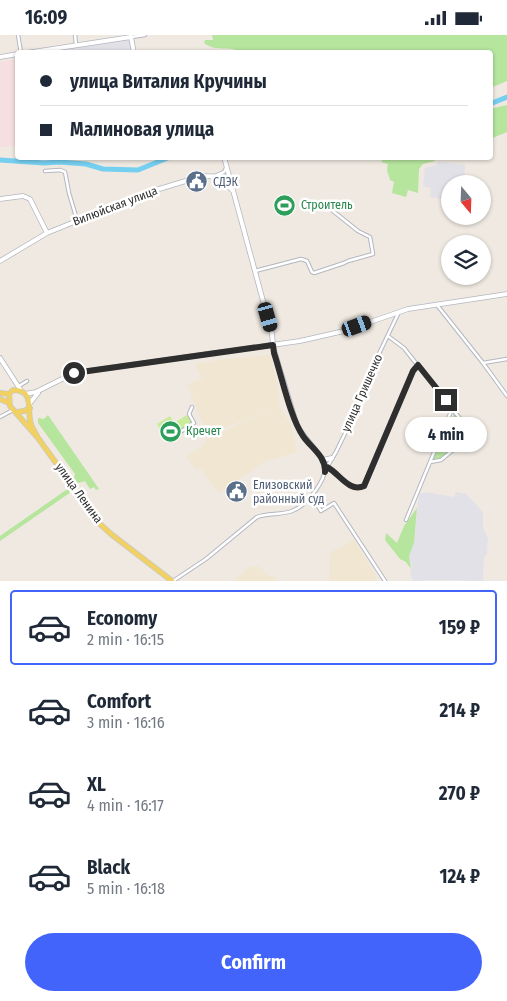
<!DOCTYPE html>
<meta charset="utf-8">
<style>
:root{--surface:#fff;--page:#f6f6f7;--text:#1f2937;--muted:#747a83;--line:#e0e1e3;--accent:#4264fb}
body{margin:0;font-family:"Fira Sans Condensed",sans-serif;background:var(--page);color:var(--text);height:100vh;display:flex;flex-direction:column;font-size:19px;white-space:nowrap}
*{box-sizing:border-box;margin:0}
p{font-size:16px;color:var(--muted)}
.icon{flex:none;width:28px;height:28px;fill:none;stroke:currentColor;stroke-width:2;stroke-linecap:round;stroke-linejoin:round}
.map{position:relative;height:546px;overflow:hidden}
.panel{display:flex;flex-direction:column;background:var(--surface);flex:1}
.panel>*{flex:none}
.hud{position:absolute;left:15px;top:15px;width:478px;height:110px;border-radius:5px;box-shadow:0 1px 4px #0004;display:grid;align-content:center;height:110px;padding:0 25px;background:var(--surface)}
.needle{width:32px;rotate:161deg}
.fabs{position:absolute;left:441px;top:140px;display:grid;gap:10px}
.fabs a{display:grid;place-items:center;width:50px;height:50px;border-radius:50%;background:var(--surface);box-shadow:0 1px 4px #0004;font-size:25px}
.end{position:absolute;width:22px;height:22px;margin:-11px;border:6px solid #2e2e2e;background:#fff;box-shadow:0 0 0 2px #fff}
.from{border-radius:50%}
.bubble{position:absolute;height:35px;border-radius:18px;background:var(--surface);box-shadow:0 1px 4px #0004;font-size:16px;font-weight:700;line-height:35px;text-align:center}
.car{position:absolute;width:15px;height:30px;margin:-15px -8px;border-radius:6px;box-shadow:0 0 4px 1px #0007;background:linear-gradient(#222 24%,#8ab4d8 0 40%,#222 0 76%,#8ab4d8 0 86%,#222 0)}
.hud b{display:flex;align-items:center;gap:18px;height:48px;font-size:19px}
.hud b+b{border-top:1px solid var(--line)}
.hud i{width:12px;height:12px;background:var(--text)}
ul{padding:9px 0 0;list-style:none}
li{display:flex;align-items:center;gap:15px;height:75px;margin:0 10px 8px;padding:0 15px;border:2px solid transparent;border-radius:5px}
li div{flex:1}
li b{display:block;font-size:19px}
li em{font-style:normal;font-weight:700}
li.active{border-color:var(--accent)}
li>.icon{width:45px;height:45px;stroke-width:1.5}
.primary-button{display:flex;gap:10px;margin-top:auto;padding:10px 25px}
.primary-button a{flex:1;height:58px;border-radius:30px;background:var(--accent);color:#fff;font-size:20px;font-weight:700;line-height:58px;text-align:center}
.status{display:flex;justify-content:space-between;align-items:center;height:35px;padding:0 25px;background:var(--surface);direction:ltr}
.status svg{height:14px;fill:currentColor}
.map>svg:first-child{display:block}
</style>
<div class="status"><b>16:09</b><svg viewBox="0 0 49 12"><path d="M0 12V9h3v3zM5 12V6h3v6zM10 12V3h3v9zM15 12V0h3v12zM26 1h20v11H26zM47 4h2v5h-2z"/></svg></div>
<div class="map">
<svg width="507" height="546" viewBox="0 0 507 546">
<rect width="100%" height="100%" fill="#efe9e1"/>
<path fill="#e3e1e8" d="M129 3 132 17 50 18Z
M438 127 465 130 464 144 462 145 465 149H450V166L430 162 431 153 423 151 425 133 437 130Z
M426 457 454 462 456 457 466 459 483 477V492L488 504 487 519 484 522 483 546 435 545 413 546 410 537 412 533 409 521 414 508 419 459Z"/>
<path fill="#f0e6d1" d="M270 320 280 360 278 361 280 372 207 399 187 349 202 344 195 329 218 325Z
M280 372 291 390 297 417 264 427 219 458 200 433 196 435 186 421 202 412 206 405 241 388Z
M354 504 377 543 375 546H329L330 518Z
M252 531 260 532 270 542 272 540 278 546H234L249 532Z"/>
<path fill="#f5dfe0" d="M17 24V111L0 112V27Z"/>
<path fill="#b6e59e" d="M212 0H507V46L490 53V18L241 17C228 10 218 18 204 8L205 5H213Z
M507 70V97L490 104V74Z
M396 122 431 123 435 126 423 129 419 134 418 158 408 155 406 162 392 158 394 147 390 145 387 135 388 129 381 127 383 124Z
M454 379 469 396V399L441 424 436 426 432 425Z
M48 380 99 454 96 455 94 452 90 454 85 446 75 449 73 446 75 439 38 388V383L44 384Z
M69 453 71 457 0 506V501Z
M417 473 414 508 409 521 411 534 406 527 400 524 385 505 386 498 397 508 404 491Z"/>
<path fill="#c9ec9a" d="M187 380 192 388 166 404 157 389 170 381 174 388Z"/>
<g fill="none" stroke-linecap="round" stroke-linejoin="round">
<path stroke="#75cff0" stroke-width="5" d="M490 69 507 62
M0 125 44 128 59 127 86 129 103 134 138 135 170 122"/>
<defs>
<path id="street" d="M18 0 21 18
M75 0 76 10
M131 0V2L145 0
M45 136 60 135 65 137 69 158 77 185
M217 140 224 137 226 133
M255 236 301 224 307 226 312 237 314 238 344 228 348 226 373 219 370 202 358 196 333 176
M437 270 483 328 507 361
M388 301 404 313 452 374 406 485
M483 328 507 324
M19 351 27 346
M0 382 13 375
M171 403 194 388 189 379 192 372
M430 427 441 425 471 400V396L452 374
M327 432C340 438 349 459 365 451L413 336 418 329
M327 432 336 417 353 382 364 350 398 279
M312 461 321 476 334 468 385 546
M173 546 206 524 257 482C268 478 281 480 292 476 306 471 330 443 324 427 319 415 304 403 297 389L273 310"/>
<path id="secondary" d="M26 18 131 2 134 18
M0 22 18 19
M224 122 272 299 273 310
M213 143 226 149 232 155
M0 164 23 161 30 164 47 198
M0 226 47 198 146 158 202 141 230 142
M0 323 22 357
M25 359 36 357 74 338 300 306 344 296 408 274 507 259
M30 368 38 358
M323 425 332 423"/>
<path id="primary" d="M0 358 9 359
M0 364 9 368
M17 377 24 376 30 373
M38 403C36 398 32 394 31 389 26 376 36 355 13 355L9 359 10 371 38 403 100 489 111 499 172 546"/>
</defs>
<use href="#street" stroke="#b4b7c1" stroke-width="4.5"/>
<use href="#secondary" stroke="#b4b7c1" stroke-width="5.5"/>
<use href="#primary" stroke="#c9c9c9" stroke-width="6"/>
<use href="#street" stroke="#fff" stroke-width="2.5"/>
<use href="#secondary" stroke="#fff" stroke-width="4"/>
<use href="#primary" stroke="#f2d163" stroke-width="4.5"/>
</g>
<g fill="none" stroke-linecap="round" stroke-linejoin="round">
<path stroke="#2e2e2e" stroke-width="6" d="M74 338 273 310 274 318C282 342 290 382 303 401 311 413 326 421 325 437L327 432C339 438 349 458 364 451L413 336 418 330 446 365"/>
</g>
<defs>
<symbol id="civic-disc" viewBox="-11 -11 22 22"><circle r="9.5" fill="#5c6f8a" stroke="#fff"/><path d="M-.6-6.5H3V-4.5H.6V-3L4-1V1h2V6H-6V1h2V-1L-.6-3ZM-1.2 2.5V6h2.4V2.5Z" fill="#fff"/></symbol>
<symbol id="stadium-disc" viewBox="-11 -11 22 22"><circle r="9.5" fill="#2e9e5b" stroke="#fff"/><path d="M0-5a6.5 5 0 1 0 0 10a6.5 5 0 1 0 0-10ZM-3.5-1.8h7v3.6h-7Z" fill="#fff"/></symbol>
</defs>
<g fill-rule="evenodd">
<use href="#civic-disc" x="184" y="134" width="25" height="25"/>
<use href="#stadium-disc" x="272" y="158" width="25" height="25"/>
<use href="#stadium-disc" x="158" y="384" width="25" height="25"/>
<use href="#civic-disc" x="224" y="444" width="25" height="25"/>
</g>
<g text-anchor="middle" stroke-width="5" stroke-linejoin="round" paint-order="stroke">
<g font-size="12" fill="#4e5e75" stroke="#fff" text-anchor="start">
<text x="213" y="151">СДЭК</text>
<text x="253" y="454">Елизовский<tspan x="253" dy="14">районный суд</tspan></text>
</g>
<g font-size="12" fill="#27864d" stroke="#fff" text-anchor="start">
<text x="301" y="174">Строитель</text>
<text x="186" y="400">Кречет</text>
</g>
<g font-size="12" fill="#2e2e2e" stroke="#fff">
<text transform="translate(115 171) rotate(-21)" y="4">Вилюйская улица</text>
<text transform="translate(362 358) rotate(-66)" y="4">улица Гришечко</text>
<text transform="translate(79 458) rotate(54)" y="4">улица Ленина</text>
</g>
</g>
</svg>
<div class="fabs">
<a><svg class="needle" viewBox="-14 -14 28 28"><path d="M0-13l5 13h-10z" fill="#e53935"/><path d="M0 13l5-13h-10z" fill="#747a83"/></svg></a>
<a><svg class="icon" aria-label="layers" viewBox="0 0 24 24"><path d="M12 4l9 5-9 5-9-5zM3 14l9 5 9-5"/></svg></a>
</div>
<i class="end from" style="left:74px;top:338px"></i>
<i class="end" style="left:446px;top:365px"></i>
<div class="bubble" style="left:405px;top:382px;width:82px">4 min</div>
<i class="car" style="left:268px;top:282px;rotate:164deg"></i>
<i class="car" style="left:357px;top:291px;rotate:70deg"></i>
<div class="hud">
<b><i class="from"></i>улица Виталия Кручины</b>
<b><i></i>Малиновая улица</b>
</div>
</div>
<section class="panel">
<ul>
<li class="active"><svg class="icon" aria-label="car" viewBox="0 0 24 24"><path d="M5 17H2v-5l4-1 3-4h7l3 4 3 1v5h-3M9 17h6M6 11h13"/><circle cx="7" cy="17" r="2"/><circle cx="17" cy="17" r="2"/></svg><div><b>Economy</b><p>2 min · 16:15</p></div><em>159 ₽</em></li>
<li><svg class="icon" aria-label="car" viewBox="0 0 24 24"><path d="M5 17H2v-5l4-1 3-4h7l3 4 3 1v5h-3M9 17h6M6 11h13"/><circle cx="7" cy="17" r="2"/><circle cx="17" cy="17" r="2"/></svg><div><b>Comfort</b><p>3 min · 16:16</p></div><em>214 ₽</em></li>
<li><svg class="icon" aria-label="car" viewBox="0 0 24 24"><path d="M5 17H2v-5l4-1 3-4h7l3 4 3 1v5h-3M9 17h6M6 11h13"/><circle cx="7" cy="17" r="2"/><circle cx="17" cy="17" r="2"/></svg><div><b>XL</b><p>4 min · 16:17</p></div><em>270 ₽</em></li>
<li><svg class="icon" aria-label="car" viewBox="0 0 24 24"><path d="M5 17H2v-5l4-1 3-4h7l3 4 3 1v5h-3M9 17h6M6 11h13"/><circle cx="7" cy="17" r="2"/><circle cx="17" cy="17" r="2"/></svg><div><b>Black</b><p>5 min · 16:18</p></div><em>124 ₽</em></li>
</ul>
<div class="primary-button"><a>Confirm</a></div>
</section>
